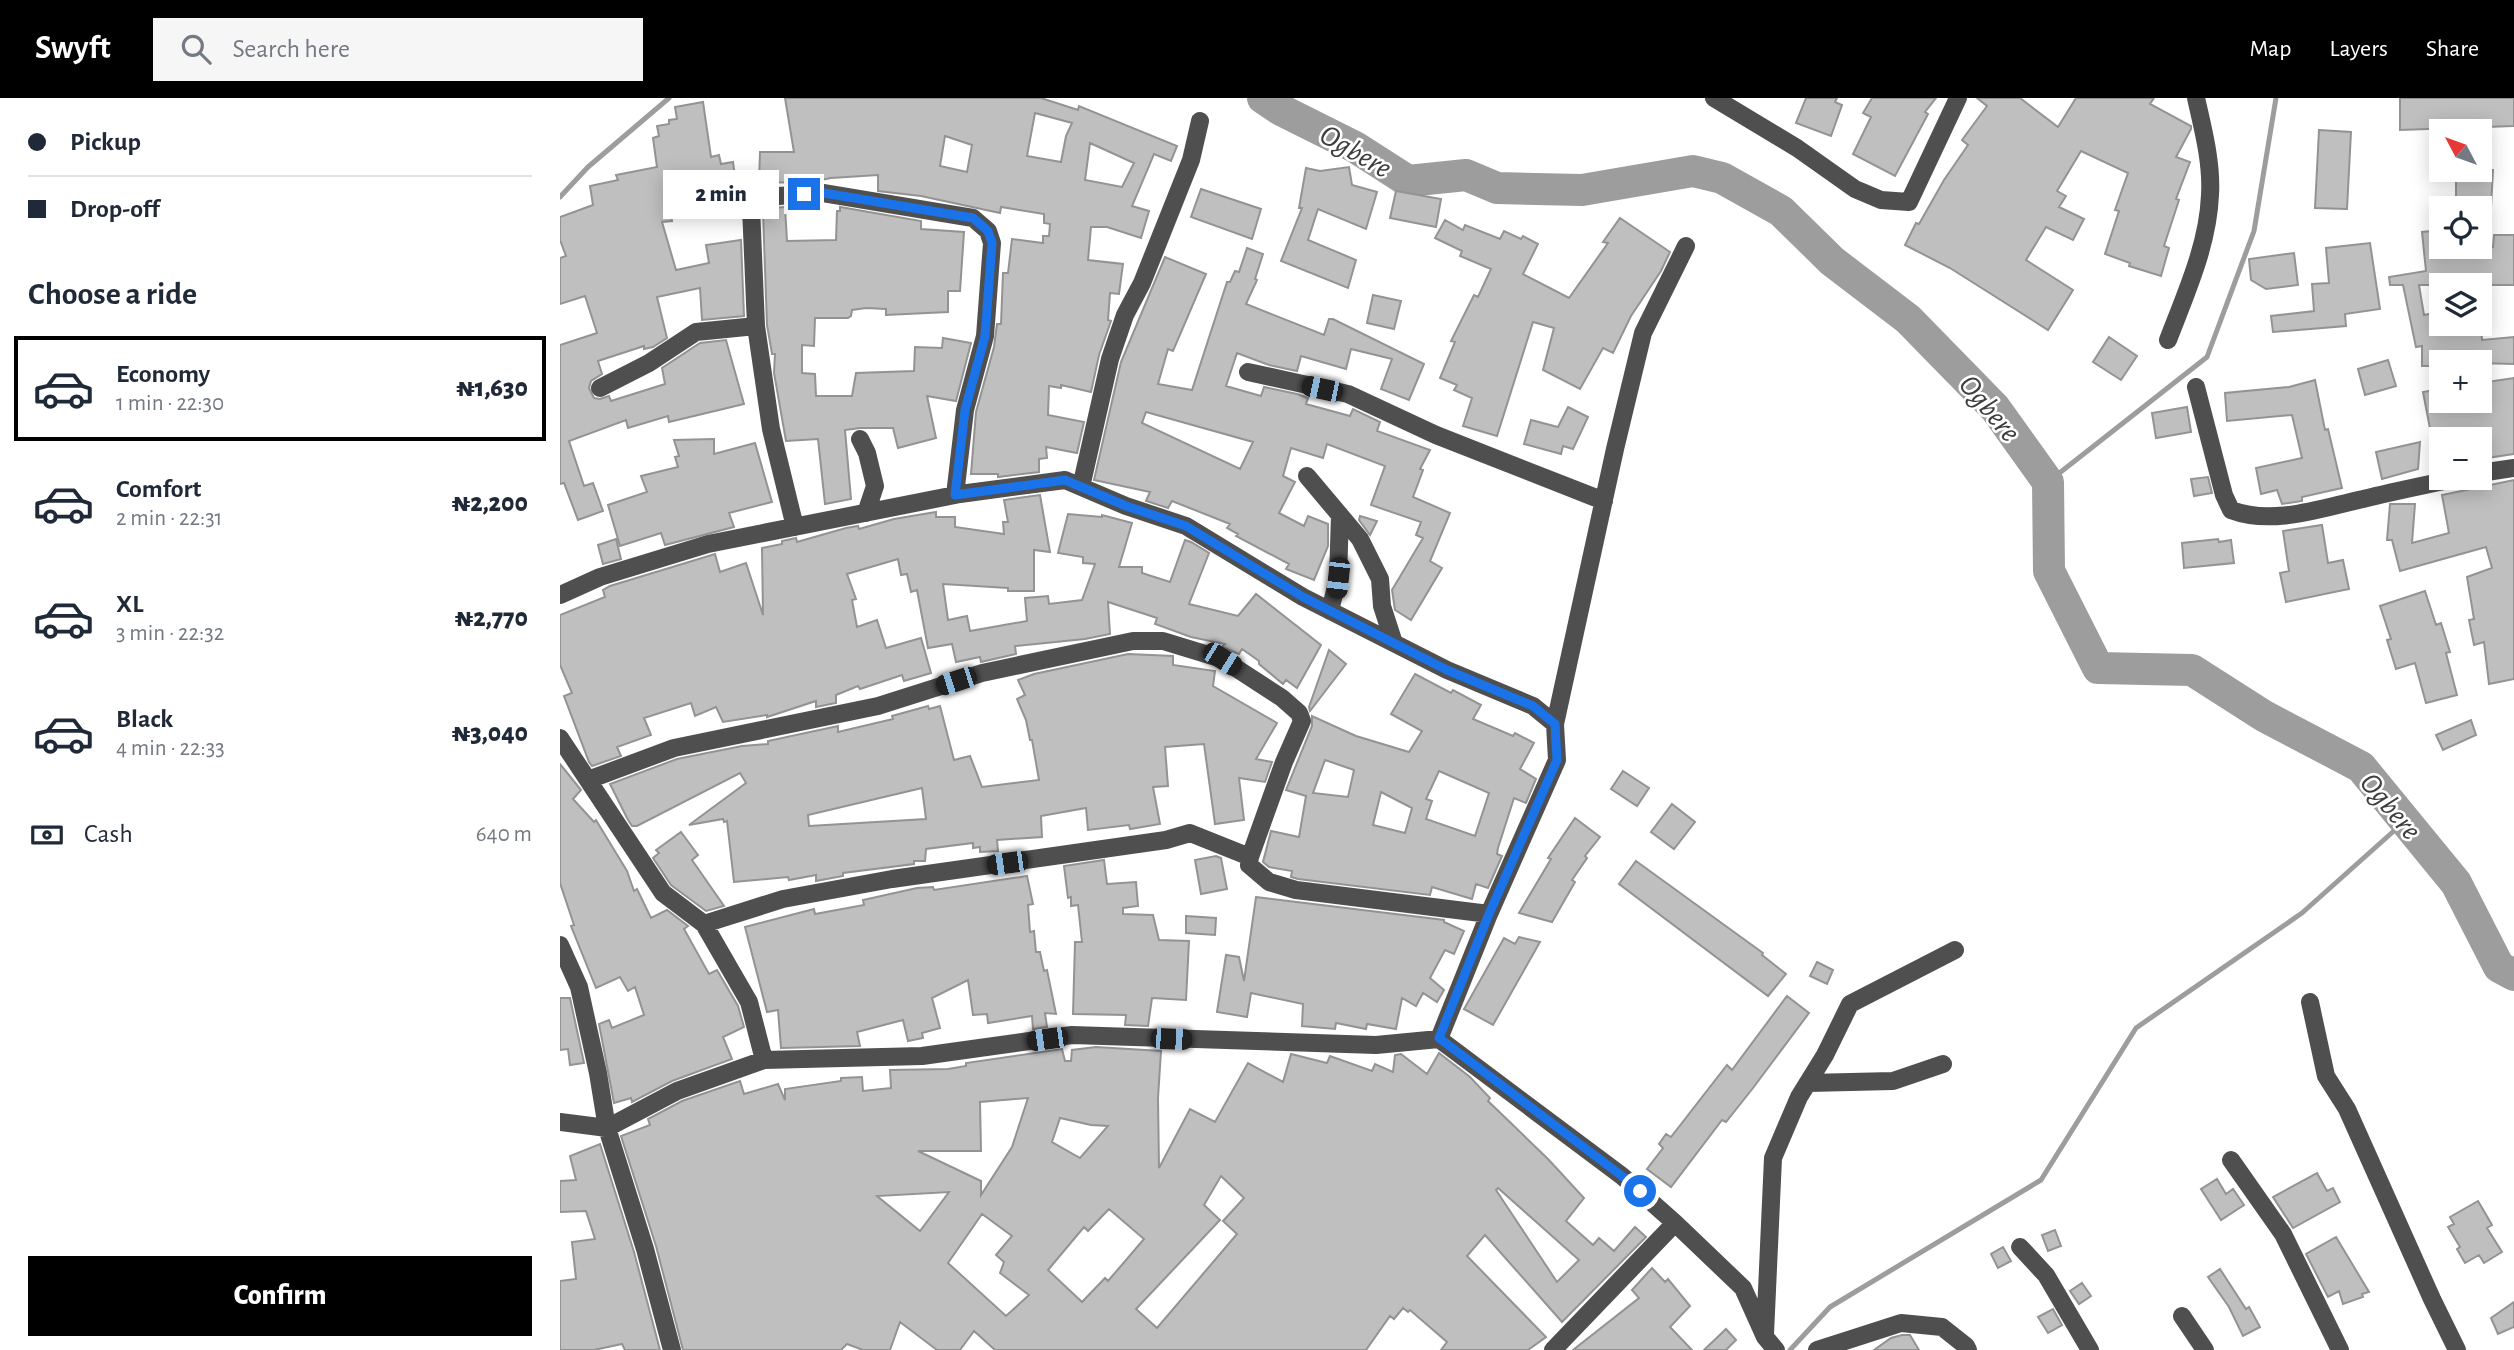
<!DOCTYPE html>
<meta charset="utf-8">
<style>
:root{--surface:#fff;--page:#f6f6f7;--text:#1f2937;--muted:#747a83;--line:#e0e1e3;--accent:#000}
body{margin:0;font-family:"Alegreya Sans",sans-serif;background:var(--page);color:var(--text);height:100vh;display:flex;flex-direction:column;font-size:26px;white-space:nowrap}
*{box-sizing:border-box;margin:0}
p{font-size:23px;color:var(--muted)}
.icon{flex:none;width:38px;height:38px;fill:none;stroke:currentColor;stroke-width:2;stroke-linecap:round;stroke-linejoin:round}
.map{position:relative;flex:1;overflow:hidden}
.panel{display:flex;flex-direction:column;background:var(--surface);width:560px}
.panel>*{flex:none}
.guide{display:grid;align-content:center;height:154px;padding:0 28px;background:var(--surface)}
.needle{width:46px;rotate:311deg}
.buttons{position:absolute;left:1869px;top:21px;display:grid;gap:14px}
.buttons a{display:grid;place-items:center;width:63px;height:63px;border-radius:0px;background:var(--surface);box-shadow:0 4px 18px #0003;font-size:35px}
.end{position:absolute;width:32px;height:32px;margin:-16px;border:9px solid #1a73e8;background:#fff;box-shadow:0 0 0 4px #fff}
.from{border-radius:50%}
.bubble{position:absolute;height:49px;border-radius:0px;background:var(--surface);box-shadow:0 4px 18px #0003;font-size:23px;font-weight:800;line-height:49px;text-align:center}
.car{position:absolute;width:21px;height:42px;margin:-21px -10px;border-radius:9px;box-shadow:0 0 5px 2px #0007;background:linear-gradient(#222 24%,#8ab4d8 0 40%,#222 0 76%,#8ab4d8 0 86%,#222 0)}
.guide b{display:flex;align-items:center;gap:24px;height:66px;font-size:26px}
.guide b+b{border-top:2px solid var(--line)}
.guide i{width:18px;height:18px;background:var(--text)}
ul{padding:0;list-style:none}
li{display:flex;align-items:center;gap:21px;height:105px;margin:0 14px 10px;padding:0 14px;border:4px solid transparent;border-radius:0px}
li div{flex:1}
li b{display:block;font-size:26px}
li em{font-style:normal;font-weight:800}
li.current{border-color:var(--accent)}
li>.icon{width:63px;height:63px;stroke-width:1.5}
h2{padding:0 28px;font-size:32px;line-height:84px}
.pay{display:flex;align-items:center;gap:18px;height:77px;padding:0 28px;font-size:26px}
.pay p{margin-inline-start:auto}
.primary-button{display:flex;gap:14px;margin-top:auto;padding:14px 28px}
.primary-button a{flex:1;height:80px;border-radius:0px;background:var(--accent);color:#fff;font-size:28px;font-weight:800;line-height:80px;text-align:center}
header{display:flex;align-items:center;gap:42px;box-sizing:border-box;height:98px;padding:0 35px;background:var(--accent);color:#fff}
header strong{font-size:33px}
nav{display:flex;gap:38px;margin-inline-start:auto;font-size:24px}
.search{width:490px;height:63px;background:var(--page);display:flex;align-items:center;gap:18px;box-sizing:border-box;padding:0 24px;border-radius:0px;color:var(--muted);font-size:26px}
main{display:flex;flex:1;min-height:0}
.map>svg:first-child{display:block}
</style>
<header>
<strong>Swyft</strong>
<div class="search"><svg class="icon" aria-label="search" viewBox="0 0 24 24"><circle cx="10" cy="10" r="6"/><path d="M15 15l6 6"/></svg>Search here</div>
<nav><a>Map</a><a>Layers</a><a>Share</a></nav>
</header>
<main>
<section class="panel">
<div class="guide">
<b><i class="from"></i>Pickup</b>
<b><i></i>Drop-off</b>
</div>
<h2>Choose a ride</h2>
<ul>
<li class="current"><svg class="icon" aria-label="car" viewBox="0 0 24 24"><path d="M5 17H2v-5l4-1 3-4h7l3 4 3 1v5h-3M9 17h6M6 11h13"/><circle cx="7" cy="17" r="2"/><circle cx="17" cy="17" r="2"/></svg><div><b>Economy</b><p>1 min · 22:30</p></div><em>₦1,630</em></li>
<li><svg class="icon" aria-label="car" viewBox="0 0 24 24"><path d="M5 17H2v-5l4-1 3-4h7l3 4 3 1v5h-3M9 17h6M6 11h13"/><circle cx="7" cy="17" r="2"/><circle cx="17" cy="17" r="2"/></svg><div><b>Comfort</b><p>2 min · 22:31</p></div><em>₦2,200</em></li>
<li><svg class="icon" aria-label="car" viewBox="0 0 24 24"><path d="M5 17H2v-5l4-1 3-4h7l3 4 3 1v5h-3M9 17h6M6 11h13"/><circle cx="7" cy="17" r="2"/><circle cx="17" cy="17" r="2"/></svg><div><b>XL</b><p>3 min · 22:32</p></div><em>₦2,770</em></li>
<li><svg class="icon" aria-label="car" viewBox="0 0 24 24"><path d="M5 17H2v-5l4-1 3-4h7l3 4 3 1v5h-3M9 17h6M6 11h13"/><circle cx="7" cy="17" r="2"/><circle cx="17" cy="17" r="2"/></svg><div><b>Black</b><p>4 min · 22:33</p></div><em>₦3,040</em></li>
</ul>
<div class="pay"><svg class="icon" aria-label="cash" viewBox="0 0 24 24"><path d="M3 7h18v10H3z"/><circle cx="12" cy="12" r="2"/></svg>Cash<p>640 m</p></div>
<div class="primary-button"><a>Confirm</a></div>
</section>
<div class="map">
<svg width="1954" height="1252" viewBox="0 0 1954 1252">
<rect width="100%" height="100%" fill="#fff"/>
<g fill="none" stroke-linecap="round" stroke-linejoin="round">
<path stroke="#9d9d9d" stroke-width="5" d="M0 99 28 69 109 0
M1488 384 1647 259 1694 133 1716 0
M1230 1252 1270 1209 1481 1082 1576 930 1742 815 1845 723"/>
<path stroke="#9d9d9d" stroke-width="32" d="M703 0 721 12 795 49 848 83 906 77 937 90 1022 92 1133 73 1162 80 1221 113 1272 163 1348 221 1435 310 1488 384 1489 473 1538 570 1632 572 1704 618 1801 669 1896 785 1939 869 1954 877"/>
</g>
<path fill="#bfbfbf" stroke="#939393" stroke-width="2" fill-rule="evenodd" d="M225 0H481L518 12 519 8 617 48 611 63 594 56 572 108 589 113 581 140 547 129H531L528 162 563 166 559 196 550 195 548 222 551 223 539 257 531 294 501 287V290L489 288 488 317 524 324 517 355 486 349 487 360 479 361V374L438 379V376H411L416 314 434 249 437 226H441L443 175H448L452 141 483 145V138H489L490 126 484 125V116L441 109 440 115 361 98 318 93V77L271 80 246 85 199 84 200 54H234ZM475 15 512 25 506 38 501 64 467 58ZM385 38 412 47 407 74 380 68ZM530 45 574 65 562 89 525 82Z
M1246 0H1277L1275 4 1282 7 1271 38 1236 25Z
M1312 0H1376L1365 14 1368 16 1335 78 1293 56 1311 19 1303 15Z
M1417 0H1460L1498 29 1516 0H1594L1590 6 1631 28V31L1616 59 1630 64 1616 101 1619 102 1604 148 1609 150 1601 178 1569 168 1570 165 1545 156 1559 113 1555 112 1568 75 1521 53 1497 93 1506 98 1499 109 1524 121 1513 142 1486 129 1466 162 1513 192 1488 232 1390 170 1345 147 1356 125 1359 126 1384 82 1408 47 1402 42 1427 8Z
M1840 0H1954V28L1840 32Z
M143 4 151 59 159 57 161 66 173 64 178 99 110 112 112 123 102 124 116 172 149 165 146 147 181 142 184 218 142 222 140 190 97 199 107 240 93 249 84 251V248L38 263 42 276 31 283 29 290 34 300 40 301 49 298 51 303 105 286 102 270 140 245 166 242 184 306 109 324 108 318 68 330 66 322 9 343 24 388 33 385 43 413 18 422 4 385 0 386V247L37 235 25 198 0 206V160L6 158 0 142V119L33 107 30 88 58 82 56 77 97 69 93 40 99 38 97 28 109 26V22L117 21 115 9Z
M1759 32 1791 34 1787 111 1755 110Z
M789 69 792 87 817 94 806 131 758 111 748 142 796 162 788 190 721 163 742 110H739L746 70 760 73Z
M1896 72H1933L1931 110H1915L1916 99H1896Z
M641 91 701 111 692 141 631 119Z
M836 93 881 101 876 129 830 120Z
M225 109 227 143 276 142 277 113H280V109L361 123V131L404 134 400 193H388V214L326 217V211L306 210 292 212 291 218 288 220H255L254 248 242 247V275L255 276 256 298H292L296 275 354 273 355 249 382 250 383 240 411 245 396 303 367 298 376 340 338 350 333 330H300L285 332 291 401 265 406 258 341 226 343 214 275 215 256H212L207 227 203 114 210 113V110Z
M1060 120 1110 154 1101 173 1071 218 1053 255 1043 250 1020 291 983 272 994 230 973 224 937 338 903 328 912 300 894 292 897 287 880 280 895 244 891 243 914 197 918 199 931 171 900 158 902 153 875 140 885 122 903 132 905 127 940 141 944 133 961 141 963 138 978 146 963 176 1009 200 1048 145 1043 144Z
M1881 132V149H1933L1934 137H1954V187H1859L1864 217 1874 215 1876 223 1881 222V226H1921L1922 242 1954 239V266L1881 264V268H1862V248L1856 249 1843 187H1830L1829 179 1866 173 1862 134Z
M1810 145 1820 211 1785 216 1786 228 1713 234 1711 218 1754 213 1752 186 1769 185 1766 150Z
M687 150 703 156 695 181 697 182 686 206 764 237 769 221H773L864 266 849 302 821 291 832 261 791 251 786 271 741 258 737 273 709 267 677 255 666 288 701 298 704 289 737 296 748 300 746 306 790 318 793 311 820 324 817 333 870 352 860 371 863 372 853 399 890 415 870 463 882 470 851 522 835 512 832 492 863 440 856 437 861 424 811 407 825 368 767 346 763 360 731 350 723 378 735 384 719 415 744 428 748 418 768 426V448L754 482 726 471 729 466 676 438 678 436 667 430 670 426 612 403 608 410 586 403 590 394 534 382 561 264 605 159 646 176 613 253 608 251 598 286 632 292 667 184H670L675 173 679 174ZM586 314 693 344 680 371 582 325Z
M1734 155 1738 187 1706 191 1691 182 1689 161Z
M813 197 841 203 834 231 807 225Z
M1549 239 1577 258 1561 282 1533 264Z
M1828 262 1836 288 1805 297 1798 271Z
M1954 280V356L1920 361V341H1872L1863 294 1881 291V303H1920V285Z
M1755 282 1765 332 1768 331 1782 390 1742 399V403L1722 406 1717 392 1701 396 1696 370 1742 360 1732 317 1667 323 1665 295 1729 289Z
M1008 309 1028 319 1013 351 1003 348 1001 356 964 346 971 322 998 329Z
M1627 309 1631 334 1596 340 1592 315Z
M154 341V356L195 345 212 404 169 415 174 429 105 447 101 435 60 448 48 407 87 394 81 378 118 369 115 359 119 358 114 342Z
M1860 344 1858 371 1822 381 1816 354Z
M1648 379 1652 395 1634 398 1631 381Z
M1954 382V581L1929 586 1924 544 1914 547 1909 522 1914 521 1907 479 1932 470 1926 449 1840 473 1832 442H1827L1830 406H1855L1852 445 1889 435 1882 397Z
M480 397 490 454 474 452V493H448V490L383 486 388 522 407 518 410 533 467 523 465 500 488 498 489 506 522 502 535 466 523 465V459L498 455 508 416 542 419V417L572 425 559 469H582V475L610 484 625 442 631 444 649 455 629 506 678 518 696 496 761 547 737 590 726 582 723 586 699 566V563L682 551 679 556 662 549 665 546 631 539 595 526 597 520 548 504 550 536 525 541 455 548 456 556 421 564 420 559 396 564 392 546 368 550 357 492 351 494 347 476 341 477 338 461 287 476 296 501 292 502 297 529 317 522 326 550 361 540 371 575 344 583 342 577 300 591 298 588 276 597V605L256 609V603L207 619V617L163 624 156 609 135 618 131 605 84 620 91 637 57 649 61 658 32 668 29 664 4 598 12 595 0 567V517L45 499 43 492 50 488 155 456 160 474 186 465 203 517 202 450 222 446V443L236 440 237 444 286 430 298 428 299 431 334 421 376 414V419H395V429L444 436 443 424H448L444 402Z
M800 418 817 423 810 437 799 422Z
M1762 427 1768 465 1783 462 1789 491 1726 504 1720 475 1729 473 1723 433Z
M56 441 61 461 43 466 38 447Z
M1658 441 1659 444 1671 442 1674 465 1624 470 1622 445Z
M1865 493 1876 527 1881 525 1890 554 1886 555 1897 597 1866 605 1855 565 1836 571 1827 542 1831 541 1820 508Z
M769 552 786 566 750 613 749 609Z
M568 556 613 558V567L655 573 653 588 717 625 696 661 712 664 705 684 679 680 684 722 655 726 644 646 605 649 608 688 593 689 600 726 570 731 569 727 528 732 526 710 481 718 482 739 437 742 438 753 420 754V749L413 750V745L366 751 365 763H354V766L283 775V778L256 783V777L229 782 228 779 174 784 167 723 164 724 163 721 129 727 186 685 180 675 77 728H72L67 720 50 686 117 661 182 648 208 646V643L278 628V634L333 621 332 618 368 608 369 611 380 608 394 662 410 658 422 689 479 682 472 642H470L466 622 457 601 465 597 458 582 474 576ZM362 690 366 721 249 728 248 717Z
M855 576 891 595 893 592 921 607 913 621 953 638 955 635 974 645 960 671 976 681 966 705 954 700 938 750 937 756 942 758 928 790 916 786 912 801 872 789 870 797 738 781 731 779 732 773 709 769 703 764 711 733 739 739 746 698 726 692 752 628V618L796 638 849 654 862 633 831 616ZM765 662 794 672 788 699 753 695ZM879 673 929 695 915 738 866 721 872 703 866 701ZM821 694 852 710 845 735 813 727Z
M1911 622 1916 637 1883 652 1876 637Z
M0 666 21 692 13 701 34 724 36 722 67 773 74 793 77 791 91 820 107 812 128 828 124 831 149 876 157 872 178 908 184 929 163 939 172 961 112 983 72 1004 71 1000 54 1005 39 926 49 922 52 930 84 917 75 889 68 893 60 879 36 890 11 828 14 827 0 785Z
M1063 673 1089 690 1077 708 1051 691Z
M1112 706 1135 724 1114 751 1091 734Z
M1015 720 1040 739 1025 758 1027 760 1012 782 1015 784 992 824 959 815 991 761 988 760Z
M121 734 138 757 132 762 164 808 146 813 111 787 93 760 99 755 96 752Z
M656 758 661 760 667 791 641 796 635 762Z
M544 762 547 786 576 784 578 808 563 810V816L593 817 599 842 629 843 626 902 592 900 588 928 565 927 566 917 513 916 515 844H522L518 807 511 808V799L508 800 504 768Z
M1076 763 1203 855 1202 857 1226 876 1208 898 1059 786Z
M467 778 473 806 468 807 470 834 474 833 476 854H480L484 873 487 872 496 916 485 915 487 929 473 931 472 918 428 925 427 916 413 917 408 882 372 900 380 930 362 935 363 940 348 943 343 922 297 934 300 948 221 950 218 912 207 914 185 829 254 811 255 816 304 807 303 802 357 790 373 789 374 792Z
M696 799 884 822V824L904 833 894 856 885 852 870 880 884 892 877 904 863 895 856 908 842 900 836 931 807 926 806 931 776 925 775 931 742 928 743 906 691 895 687 919 657 914 666 857 679 859 684 883Z
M626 818 656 820 655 837 626 835Z
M959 839 980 844 933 927 904 911 944 840 955 846Z
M1257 864 1273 872 1267 886 1250 878Z
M1227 898 1249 915 1193 990 1166 1024 1162 1022 1111 1089 1087 1071 1103 1050 1099 1046 1106 1036 1111 1039 1167 967 1172 972Z
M0 900H10L24 965 10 967 8 951 0 952Z
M536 949 601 953 598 1000 599 1070 630 1011 655 1024 688 965 723 984 731 956 767 965 770 958 812 973 815 966 833 974 835 957 841 956 867 976 879 955 910 979 930 1000 928 1003 988 1061 1024 1100 1006 1123 1033 1147 1039 1140 1054 1153 1075 1129 1086 1139 1002 1224 925 1137 907 1158 986 1239 968 1252H881L887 1244 850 1212 848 1214 843 1210 834 1221 830 1218 806 1252H435L414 1233 400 1252H377L340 1224 330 1252H303L287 1246 281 1252H123L96 1148 61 1038 90 1027 88 1021 122 1003 180 983 184 996 218 986 225 1002V991L281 983V980L302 979 303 993 331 990 330 972 388 971 406 968V965L502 951 505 963H511L512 952ZM468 1000 452 1049 421 1097V1083L358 1053H421L420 1004ZM500 1020 531 1027 548 1028 520 1060 492 1044ZM661 1078 684 1100 663 1123 677 1136 597 1230 576 1211 660 1122 644 1107ZM938 1090 1019 1162 997 1184 936 1092ZM389 1094 360 1133 317 1098ZM549 1111 584 1141 548 1183 545 1180 522 1204 488 1172 524 1129 528 1133ZM422 1116 452 1138 436 1157 444 1164 440 1175 469 1197 446 1218 388 1165Z
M40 1046 74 1154 100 1252H65L62 1246 34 1252H0V1183L16 1181 12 1144 35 1141 26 1113 0 1114V1083L16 1082 10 1058Z
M1757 1075 1767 1093 1773 1090 1780 1104 1733 1130 1713 1099Z
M1657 1081 1666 1096 1673 1091 1684 1107 1661 1122 1641 1091Z
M1918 1103 1932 1127 1927 1130 1942 1154 1924 1165 1919 1157 1905 1165 1897 1151 1900 1149 1888 1129 1894 1126 1890 1119Z
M1495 1132 1501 1148 1488 1153 1482 1137Z
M1776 1139 1809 1194 1802 1196 1803 1199 1783 1206 1779 1193 1768 1199 1746 1156Z
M1443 1149 1451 1163 1438 1170 1431 1156Z
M1092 1170 1105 1184 1108 1181 1130 1208 1110 1229 1132 1252H1013L1079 1200 1072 1192Z
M1660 1171 1686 1211 1689 1209 1700 1229 1683 1238 1669 1209 1648 1179Z
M1522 1185 1531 1198 1519 1206 1510 1193Z
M1954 1204V1229L1938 1236 1931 1220Z
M1493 1211 1502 1227 1488 1235 1478 1219Z
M1166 1231 1176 1242 1166 1252H1144Z
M1342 1237H1350L1359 1252H1314L1331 1240Z"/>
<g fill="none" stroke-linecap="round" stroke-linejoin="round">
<path stroke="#4f4f4f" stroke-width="18" d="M1154 0 1237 50 1295 91 1321 102 1349 104 1398 0
M1608 242C1626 195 1648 147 1650 97 1652 65 1643 31 1636 0
M688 274 788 296 876 337 1044 403
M1636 289 1664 397 1671 412C1713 428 1761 410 1803 401 1835 393 1866 387 1898 380
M40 290 89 265 136 234 196 228
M300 341 307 355 315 388 306 415
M1920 375 1954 370
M747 378 800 441 820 481 822 508 834 545
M521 389 550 261 565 217 582 185 631 62 640 23
M235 429 211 331 196 228 191 109 204 99 263 95 413 120 428 133 432 145 425 238 405 312 395 397
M0 497 40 479 148 446 400 396 505 382 566 408 626 428 743 499 887 572 973 608 995 626
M770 513 778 480 780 417
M0 640 103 795 144 826 189 904 204 962
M28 682 114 650 318 608 422 575 573 543H603L662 561 722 600 739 615 742 623 724 664 690 759
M144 826 223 801 332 781 606 742 630 735 690 759 689 767 709 784 736 792 929 816
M0 847 19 889 38 975 47 1030 85 1151 112 1252
M1750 904 1766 978 1787 1011 1872 1201 1897 1252
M879 941 929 816 997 662 995 626 1055 351 1083 235 1126 148
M1248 985 1333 983 1383 966
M0 1024 47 1030 117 993 204 962 362 958 512 937 816 947 879 941 1062 1078 1115 1125 1183 1190 1205 1239 1216 1252
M1671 1062 1723 1136 1780 1252
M1460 1149 1486 1177 1530 1252
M1622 1218 1645 1252
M1205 1236 1213 1060 1239 999 1265 957 1290 906 1395 852
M993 1252 1115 1125
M1257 1252 1341 1225 1382 1229 1406 1248 1408 1252"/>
</g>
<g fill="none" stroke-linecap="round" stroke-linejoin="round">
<path stroke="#1a73e8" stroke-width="9" d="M244 96 264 95 413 120 428 133 432 145 425 238 405 312 395 397 505 382 566 408 626 428 743 499 887 572 973 608 995 626 997 662 929 816 879 940 1062 1078 1080 1093"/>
</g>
<g text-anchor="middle" stroke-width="5" stroke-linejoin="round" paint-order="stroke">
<g font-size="30" font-style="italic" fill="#3e3e3e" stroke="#fff">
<text transform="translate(796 53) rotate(30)" y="10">Ogbere</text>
<text transform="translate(1430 310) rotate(50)" y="10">Ogbere</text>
<text transform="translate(1831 708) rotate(50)" y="10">Ogbere</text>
</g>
</g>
</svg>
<div class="buttons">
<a><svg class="needle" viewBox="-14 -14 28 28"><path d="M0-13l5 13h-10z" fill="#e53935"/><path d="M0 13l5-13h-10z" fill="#747a83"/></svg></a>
<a><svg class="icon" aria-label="locate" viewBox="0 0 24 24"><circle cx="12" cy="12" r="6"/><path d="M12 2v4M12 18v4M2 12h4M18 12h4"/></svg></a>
<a><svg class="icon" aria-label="layers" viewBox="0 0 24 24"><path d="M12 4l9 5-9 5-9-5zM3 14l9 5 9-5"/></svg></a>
<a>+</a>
<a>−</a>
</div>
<i class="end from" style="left:1080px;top:1093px"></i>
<i class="end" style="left:244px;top:96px"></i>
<div class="bubble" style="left:103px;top:72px;width:116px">2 min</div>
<i class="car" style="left:762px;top:291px;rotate:282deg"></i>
<i class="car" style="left:778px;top:480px;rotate:186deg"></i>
<i class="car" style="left:662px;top:561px;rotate:122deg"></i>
<i class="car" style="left:396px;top:583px;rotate:252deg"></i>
<i class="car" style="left:447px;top:765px;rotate:262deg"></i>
<i class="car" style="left:487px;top:941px;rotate:262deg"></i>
<i class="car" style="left:611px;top:941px;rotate:92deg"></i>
</div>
</main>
